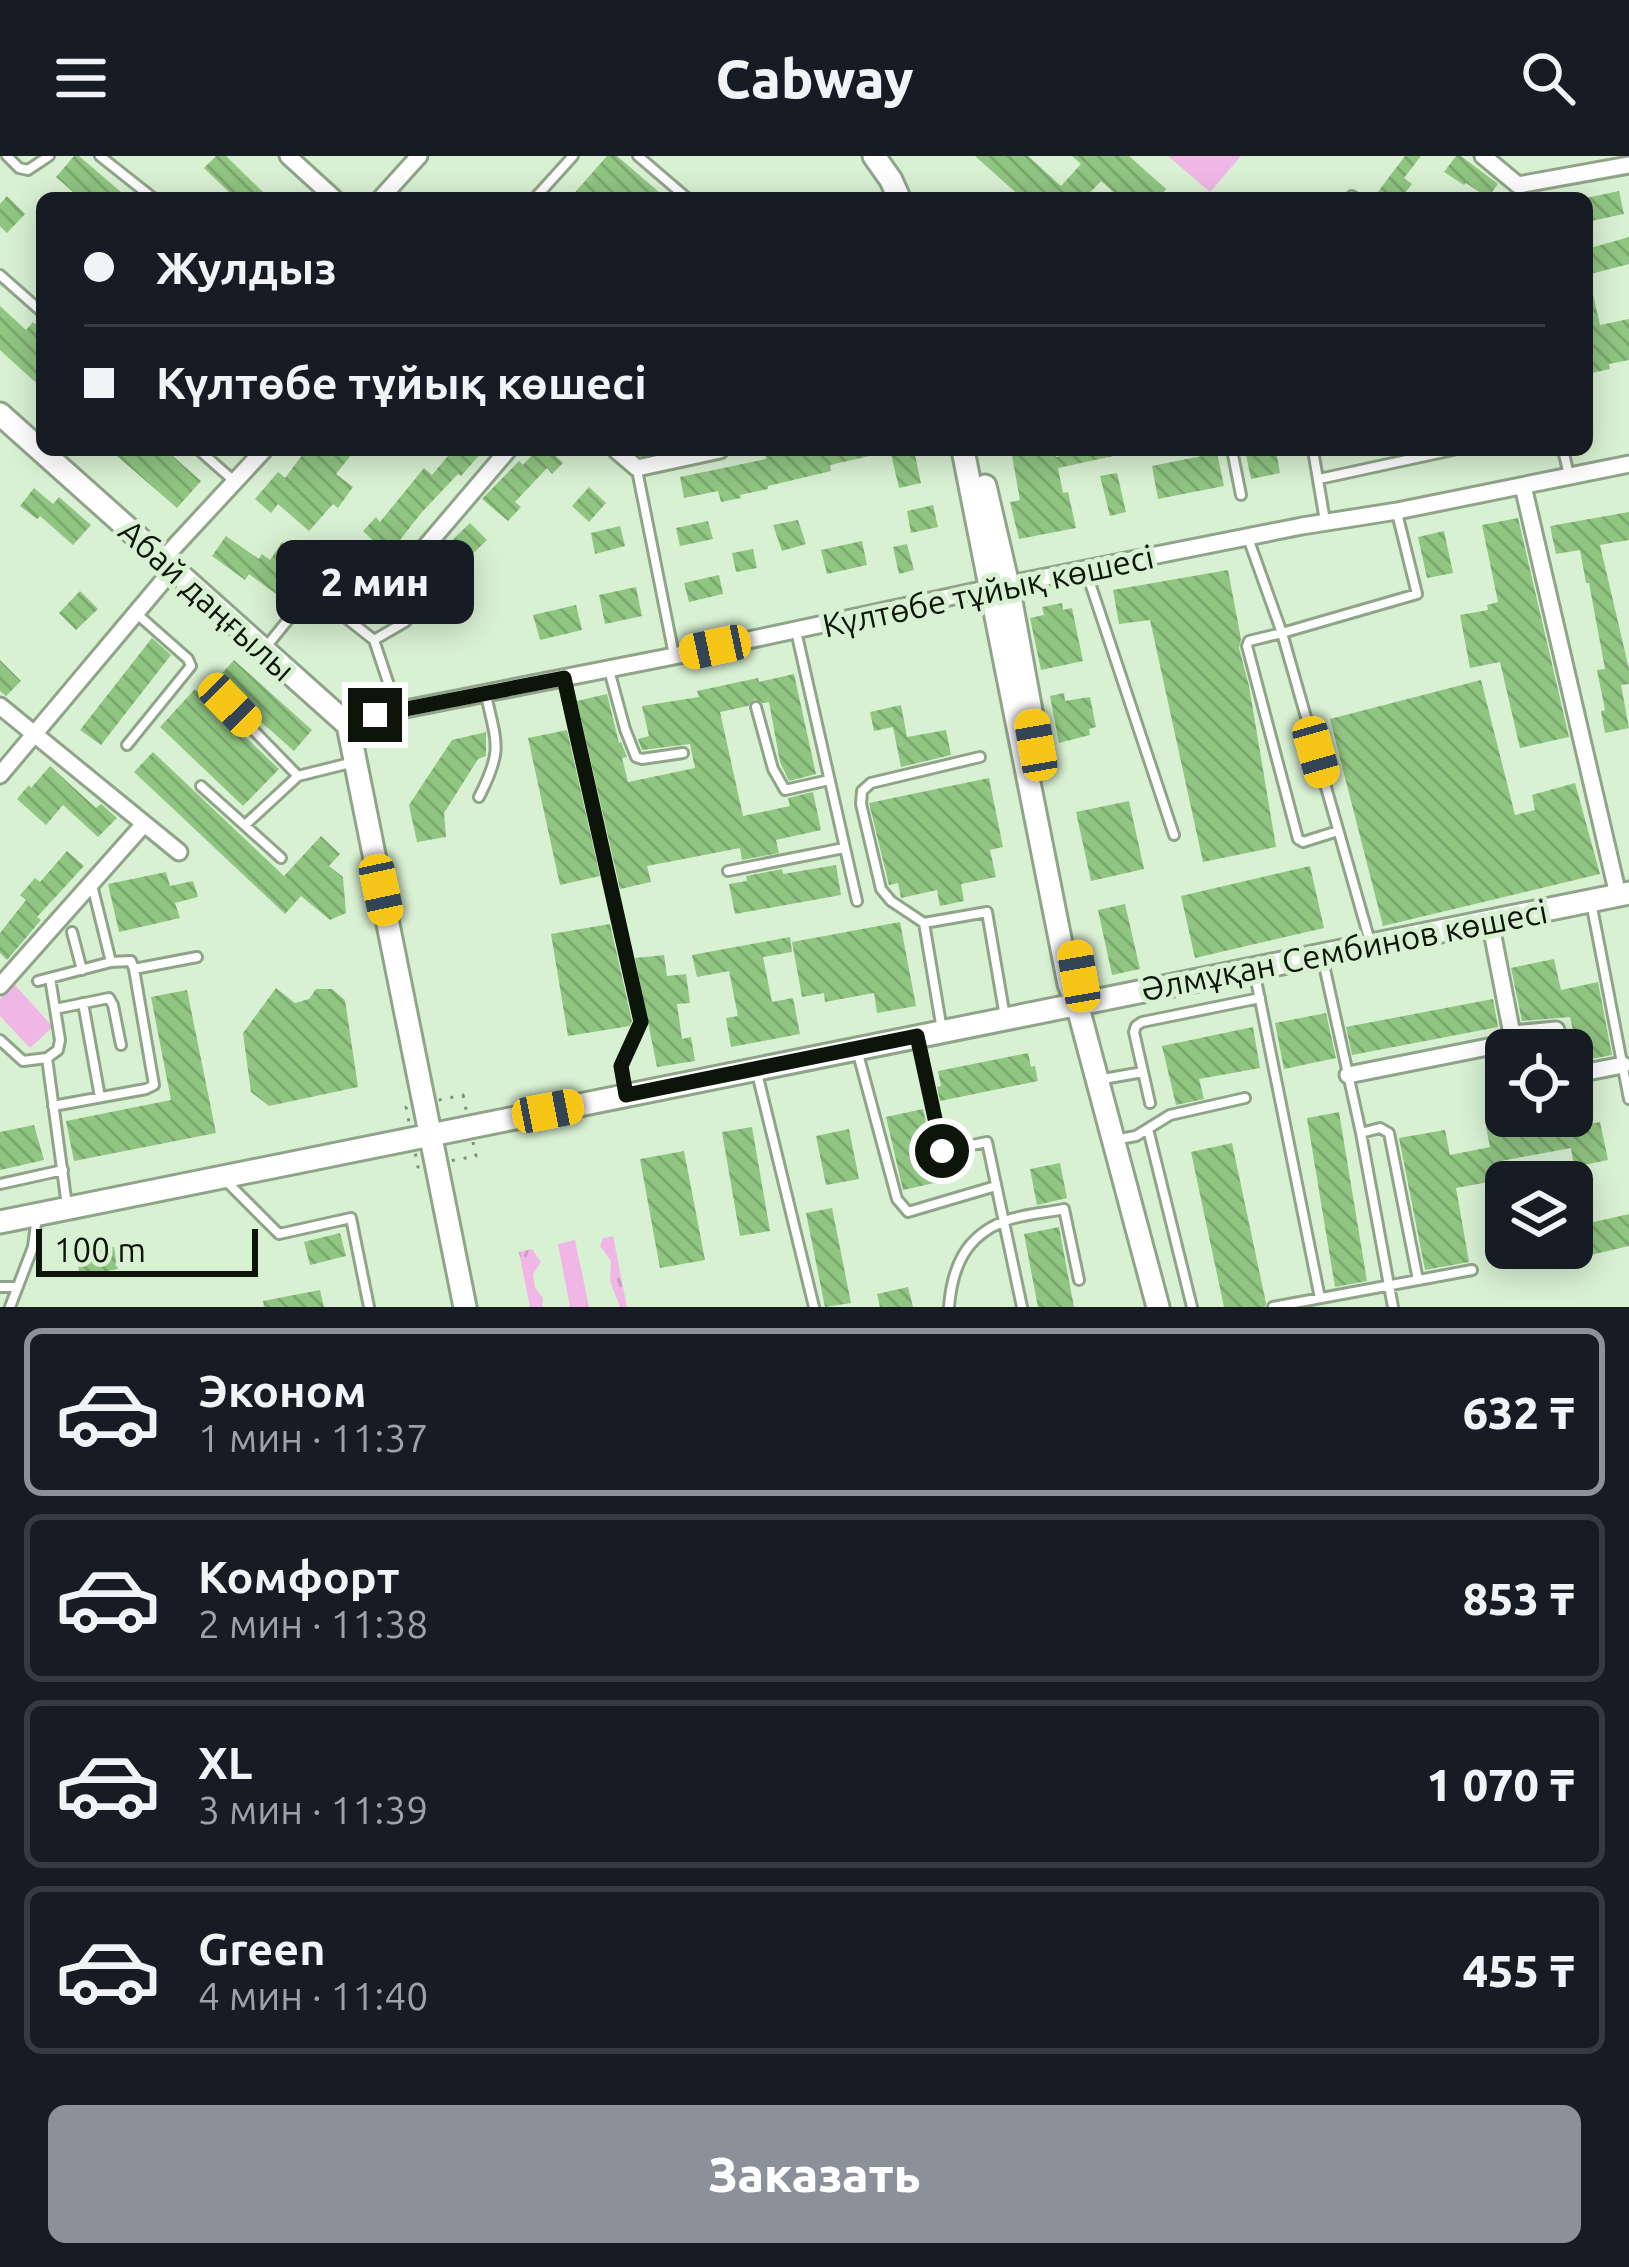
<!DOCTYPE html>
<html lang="ru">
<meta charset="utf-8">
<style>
:root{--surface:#171b24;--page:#20242c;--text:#f1f3f6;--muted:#9ea1a6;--line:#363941;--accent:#8c9099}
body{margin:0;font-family:Ubuntu,sans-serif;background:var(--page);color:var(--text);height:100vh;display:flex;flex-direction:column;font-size:45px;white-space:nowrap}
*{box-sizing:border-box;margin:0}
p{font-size:39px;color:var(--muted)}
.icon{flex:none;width:66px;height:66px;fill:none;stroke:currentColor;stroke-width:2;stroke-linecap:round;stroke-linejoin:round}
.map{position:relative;height:1151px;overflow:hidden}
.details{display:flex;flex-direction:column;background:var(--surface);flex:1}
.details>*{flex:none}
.top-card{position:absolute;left:36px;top:36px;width:1557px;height:264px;border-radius:18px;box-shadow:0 6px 30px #0003;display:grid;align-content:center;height:264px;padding:0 48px;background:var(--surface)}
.tools{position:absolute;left:1485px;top:873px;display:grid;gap:24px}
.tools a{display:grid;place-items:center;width:108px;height:108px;border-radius:18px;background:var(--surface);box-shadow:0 6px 30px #0003;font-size:60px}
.scale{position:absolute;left:36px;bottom:30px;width:222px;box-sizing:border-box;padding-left:12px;border:6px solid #0d150b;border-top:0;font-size:33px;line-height:42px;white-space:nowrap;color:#0d150b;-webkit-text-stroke:9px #d9f1d3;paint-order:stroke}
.end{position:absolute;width:54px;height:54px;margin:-27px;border:15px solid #0d150b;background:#fff;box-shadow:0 0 0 6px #fff}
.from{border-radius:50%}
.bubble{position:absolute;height:84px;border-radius:18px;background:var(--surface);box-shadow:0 6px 30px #0003;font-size:39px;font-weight:800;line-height:84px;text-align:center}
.car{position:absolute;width:36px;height:72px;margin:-36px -18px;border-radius:15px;box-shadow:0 0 9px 3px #0007;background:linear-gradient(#f5c518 24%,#345 0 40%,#f5c518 0 76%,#345 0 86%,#f5c518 0)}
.top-card b{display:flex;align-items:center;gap:42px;height:114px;font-size:45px}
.top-card b+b{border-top:3px solid var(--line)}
.top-card i{width:30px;height:30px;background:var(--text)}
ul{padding:21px 0 0;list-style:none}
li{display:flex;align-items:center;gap:36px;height:168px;margin:0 24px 18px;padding:0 24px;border:6px solid var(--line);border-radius:18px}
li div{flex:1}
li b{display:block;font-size:45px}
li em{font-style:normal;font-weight:800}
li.current{border-color:var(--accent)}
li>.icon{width:108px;height:108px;stroke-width:1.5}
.action{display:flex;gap:24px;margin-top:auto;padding:24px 48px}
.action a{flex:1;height:138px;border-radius:18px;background:var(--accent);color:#fff;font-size:48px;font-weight:800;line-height:138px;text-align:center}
header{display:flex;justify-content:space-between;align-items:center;height:156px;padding:0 48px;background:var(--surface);font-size:54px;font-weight:800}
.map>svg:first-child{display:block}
</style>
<header><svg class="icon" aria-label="menu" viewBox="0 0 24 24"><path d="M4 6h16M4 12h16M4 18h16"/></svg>Cabway<svg class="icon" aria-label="search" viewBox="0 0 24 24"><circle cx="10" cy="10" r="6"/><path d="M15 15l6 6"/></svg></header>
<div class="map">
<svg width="1629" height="1151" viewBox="0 0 1629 1151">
<defs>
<pattern id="grass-tufts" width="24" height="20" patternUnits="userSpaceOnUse" patternTransform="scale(3)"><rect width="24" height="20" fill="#f0b7e6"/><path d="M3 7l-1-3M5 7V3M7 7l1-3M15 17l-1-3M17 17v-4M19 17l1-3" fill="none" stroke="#cd9cc4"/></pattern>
<pattern id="building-back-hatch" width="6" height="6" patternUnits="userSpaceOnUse" patternTransform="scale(3)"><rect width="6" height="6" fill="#90c582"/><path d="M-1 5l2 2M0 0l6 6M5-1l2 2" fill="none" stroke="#7ba86f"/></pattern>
</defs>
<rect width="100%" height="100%" fill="#d9f1d3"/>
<path fill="url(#grass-tufts)" d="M613 1080 627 1151H620L610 1125 611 1105 600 1090 603 1082Z
M575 1084 589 1151H570L558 1088Z
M532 1093 541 1106 533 1118 535 1132 543 1142 542 1151H530L519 1096Z"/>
<path fill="#f0b7e6" d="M1168 0H1241L1210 36Z
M15 829 53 871 30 892 0 860V843Z"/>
<path fill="url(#building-back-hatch)" d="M74 0H79L128 42H80L56 21Z
M216 0H226L269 42H235L204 12Z
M607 0H617L666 42H570Z
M975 0H1028L1061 30 1081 8 1072 0H1129L1166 33 1159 42H1120L1101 25 1085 42H1022Z
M1405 0H1421L1404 22 1412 28 1401 42H1383L1377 37Z
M1456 0H1461L1498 28 1488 42 1466 27 1464 29 1444 16Z
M1619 35 1624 58 1591 65 1586 42Z
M7 40 25 58 7 77 0 70V48Z
M1629 81V108L1587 119V93Z
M1587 134H1592L1600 169 1629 163V204L1609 208 1610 213 1587 218Z
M0 150 26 174 33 166 42 174V218L35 226 0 194Z
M110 294H166L201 325 177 352Z
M306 294H355L336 318 353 331 338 352 333 348 309 375 278 348 271 357 255 343 278 316 285 322Z
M453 294H484L461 320 458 318 422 356 388 399 363 375 376 361 380 366 424 312 432 319Z
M537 294H550L563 307 552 318 547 312 515 346 521 351 508 365 482 343 519 305 523 309Z
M783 294H873L874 299 830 309 831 315 768 330V333L740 339 741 342 721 346 718 335 684 342 680 321 766 303 765 298Z
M890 294H914L921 327 899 332Z
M1011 294H1055L1056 301 1085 294H1117L1118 299 1058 312 1063 337 1068 336 1076 372 1019 383 1010 346 1020 344Z
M1245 294H1276L1280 317 1251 323Z
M1217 297 1224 330 1158 343 1152 310Z
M1117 317 1126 356 1110 360 1100 320Z
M589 331 606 347 589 366 572 350Z
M34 332 53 348 59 341 91 369 73 389 40 360 37 363 20 350Z
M933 349 938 371 911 377 907 355Z
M1629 356V384L1600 389 1629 513V528L1621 529 1629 572 1605 577 1601 555 1605 554 1597 514 1605 513 1589 427H1586L1580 394 1556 398 1550 370Z
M1518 362 1569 581 1520 592 1500 506 1470 512 1460 459 1488 454 1487 449 1498 446 1482 369Z
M798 364 806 388 782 395 773 369Z
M708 365 713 383 680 390 676 372Z
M470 367 487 384 457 413 440 396Z
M620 370 625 390 595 398 591 377Z
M1444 375 1453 417 1427 422 1418 381Z
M226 380 259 403 262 398 270 404 282 386 292 393 286 401 292 405 287 412 299 421 283 443 249 418 245 424 212 400Z
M862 385 867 409 827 418 821 394Z
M907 388 914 414 899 418 893 391Z
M753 393 757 412 736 416 732 397Z
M384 409 414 437 390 465H379L353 442Z
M1228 414 1241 483 1239 492 1249 530 1276 691 1203 706 1150 464 1119 468 1113 434Z
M719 419 723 438 689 446 684 427Z
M636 431 642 460 605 468 599 439Z
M80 435 98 453 76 474 59 457Z
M1062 447 1063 454 1072 452 1083 505 1041 514 1030 462 1044 459 1042 451Z
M576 449 582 474 540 484 533 459Z
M152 482 171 499 101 589 80 574Z
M0 504 21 525 6 540 0 535Z
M234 504 312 574 294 595 215 525Z
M794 518 816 618 789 625 780 606 769 546 763 547 755 543 748 550 720 556 743 660 790 650 788 642 813 636 821 674 776 684 779 697 742 704 740 692 647 710 651 726 620 733 577 545 607 538 619 587 621 586 627 601 622 602 628 626 695 612 690 588 642 594 638 583 649 580 642 550 699 541 697 535 758 522 759 526Z
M1481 524 1515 659 1535 654 1532 639 1575 627 1600 718 1383 770 1330 563Z
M195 533 279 613 243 650 160 571Z
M1064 537 1065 545 1090 541 1096 571 1089 573 1090 579 1059 587 1050 540Z
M901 549 907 581 946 574 951 599 901 611 893 571 874 575 870 556Z
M567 574 600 720 560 729 528 582Z
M486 576V600L478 603 444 657 446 681 417 686 409 649 452 584Z
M153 596 284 720 321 680 340 698 329 710 343 721 346 757 330 764 301 740 285 758 134 616Z
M50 610 96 652 101 648 117 662 98 681 63 649 46 669 17 643 29 629 31 632Z
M989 622 1003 691 990 694 996 721 961 728 964 745 940 750 937 734 901 742 898 727 889 729 869 647Z
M1129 645 1144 713 1091 725 1076 656Z
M67 695 84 710 37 761 41 764 7 804 0 797V777L26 744 20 739 35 722 40 726Z
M836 709 841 739 735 758 729 728 747 725 746 720 782 713 783 718Z
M1310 710 1324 772 1195 802 1181 740Z
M166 716 170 730 193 725 198 741 175 747 180 762 119 776 108 728Z
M1125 748 1140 813 1112 819 1098 754Z
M900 766 916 850 877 857 874 837 825 846 824 837 802 841 792 786Z
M610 768 632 865 630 870 568 880 551 778Z
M790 781 792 796 763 801 772 846 793 842 800 878 731 891 726 862 738 860 729 815 697 821 692 799Z
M664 799 667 820 686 818 690 847 677 848 682 883 691 881 695 905 657 911 635 802Z
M1554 803 1561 834 1598 826 1612 899 1580 905 1570 861 1522 865 1511 812Z
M276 832 295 847 309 843 316 833H332L345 844 358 931 269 950 251 936 243 877Z
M187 834 216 977 74 1005 66 965 171 944 151 841Z
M1493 843 1498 871 1352 899 1346 871Z
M1326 857 1336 902 1284 913 1275 867Z
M1253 871 1260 912 1199 923 1204 943 1176 949 1162 890Z
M1028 897 1031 911 1035 910 1038 925 940 945 937 931 941 930 938 915Z
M923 953 939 1026 903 1034 886 961Z
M1339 956 1367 1125 1335 1131 1307 962Z
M1542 960H1582L1583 969 1600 966 1608 1004 1574 1011 1571 992 1501 1005 1505 1023 1456 1032 1469 1106 1425 1114 1399 982 1445 974 1450 999 1490 991 1486 971Z
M34 969 44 1004 0 1014V976Z
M752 971 770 1075 740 1080 722 976Z
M849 973 859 1023 826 1029 816 980Z
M1232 987 1266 1147 1265 1151H1224L1191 996Z
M684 995 705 1104 660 1112 640 1003Z
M1060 1007 1067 1042 1037 1049 1030 1013Z
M832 1052 851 1147 825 1151 806 1057Z
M1629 1058V1090L1565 1105 1562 1092H1572V1071Z
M1059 1071 1074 1151H1038L1024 1078Z
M340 1077 346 1100 310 1109 304 1086Z
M114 1091 118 1113 80 1120 76 1099Z
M908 1131 913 1151H880L877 1138Z
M320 1134 324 1151H264L263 1145Z"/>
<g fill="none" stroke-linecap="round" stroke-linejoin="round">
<defs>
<path id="lane" d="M7 0 19 12 28 14 49 0
M100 0 153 42
M638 0 687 42
M535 42 573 0
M1351 42 1352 40 1355 42
M0 119 42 156
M199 294 234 325
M1232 294 1241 339
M1313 294 1325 365
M1563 294 1569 319
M637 314 674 499
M1319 323 1453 294
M1248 382 1282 477 1249 485 1247 490 1298 683 1303 686 1338 675
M1086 415 1174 679
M331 450 374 484
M796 475 857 745
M265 492 329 414
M609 514 625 573 636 601 642 603 683 597
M564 523 641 866 621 910 626 939
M229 549 298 620
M756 551 773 613 785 634 829 624
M397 553 374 484 405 466 434 437 422 395
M127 589 191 510 188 503 137 458
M201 630 281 702
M479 641C503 594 497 589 486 539
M245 669 298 620 354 606
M728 715 844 692
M1591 746 1629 943
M924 767 891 745 881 733 861 648 862 635 871 627 980 601
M72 776 82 814
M1371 789 1282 477 1417 438 1397 357
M1322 800 1361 977 1393 1151
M134 813 197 801
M1254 814 1320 1142
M50 822 55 853
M38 825 111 806 92 729
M83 847 100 941
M942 874 924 767 987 756 1005 861
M918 882 942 995 987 986 1022 1151
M0 884 23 905 47 902 58 894 60 884 55 853 109 842 113 849 121 889
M857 894 897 1043 908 1056 996 1030
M47 902 67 1050
M756 913 814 1151
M1103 923 1143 916
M1150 947 1134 876 1136 870 1142 866 1260 842
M53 950 146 933 154 929 134 813 131 805 111 806
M1148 973 1192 1151
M1361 977 1380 972 1389 977 1418 1124
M1114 984 1136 980 1170 959 1245 942
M227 1026 279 1078 351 1062 369 1151
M0 1028 63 1014
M0 1131H16
M10 1151 33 1091 37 1060
M949 1151C952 1112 965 1080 1005 1065 1023 1058 1046 1057 1064 1053L1079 1124
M1273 1151 1472 1114"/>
<path id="street" d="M288 0 334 42
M1483 0 1518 29 1629 9
M381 42 419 0
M616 294 637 312 720 294
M1523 330 1618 739
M422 395 508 294
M163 403 264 294
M0 550 179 696
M348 569 370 560 674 500 991 432 1302 370 1397 355 1629 308
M0 619 173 413
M1490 765 1512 878
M0 830 144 668
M1348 919 1498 889 1512 878 1556 874 1560 894
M1572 919 1623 909"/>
<path id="secondary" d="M874 0 891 24 899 42
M0 258 348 569 465 1151
M963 294 1069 828 1077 848 1158 1151
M985 330 1008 429 1039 599
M0 1066 1629 737"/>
</defs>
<use href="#lane" stroke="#8fa489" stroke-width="14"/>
<use href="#street" stroke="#8fa489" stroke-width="21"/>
<use href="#secondary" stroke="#8fa489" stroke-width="27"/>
<path stroke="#7e8f7a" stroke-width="3" stroke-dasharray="3 9" stroke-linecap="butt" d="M463 939 476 1000 418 1011 406 951Z"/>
<use href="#lane" stroke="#fff" stroke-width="8"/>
<use href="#street" stroke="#fff" stroke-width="15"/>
<use href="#secondary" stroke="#fff" stroke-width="21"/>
</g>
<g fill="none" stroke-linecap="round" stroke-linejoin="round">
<path stroke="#0d150b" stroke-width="15" d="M375 559 564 522 641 866 621 910 626 939 917 880 942 995"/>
</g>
<g text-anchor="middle" stroke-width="10" stroke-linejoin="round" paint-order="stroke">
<g font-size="33" fill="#0d150b" stroke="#d9f1d3">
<text transform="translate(988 435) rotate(-12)" y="12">Күлтөбе тұйық көшесі</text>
<text transform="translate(207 444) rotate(42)" y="12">Абай даңғылы</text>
<text transform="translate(1344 794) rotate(-11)" y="12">Әлмұқан Сембинов көшесі</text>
</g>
</g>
</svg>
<div class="tools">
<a><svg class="icon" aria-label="locate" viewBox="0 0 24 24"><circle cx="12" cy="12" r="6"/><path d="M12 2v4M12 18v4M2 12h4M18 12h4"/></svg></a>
<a><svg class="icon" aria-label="layers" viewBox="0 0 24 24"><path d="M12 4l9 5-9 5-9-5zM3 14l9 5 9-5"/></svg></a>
</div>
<div class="scale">100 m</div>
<i class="end from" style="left:942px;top:995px"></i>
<i class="end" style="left:375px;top:559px"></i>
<div class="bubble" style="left:276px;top:384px;width:198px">2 мин</div>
<i class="car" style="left:715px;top:491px;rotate:258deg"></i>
<i class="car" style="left:230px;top:549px;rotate:136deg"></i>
<i class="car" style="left:1036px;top:589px;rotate:350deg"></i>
<i class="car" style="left:1316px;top:596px;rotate:164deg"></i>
<i class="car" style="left:381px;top:734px;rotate:168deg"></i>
<i class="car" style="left:1079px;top:820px;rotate:350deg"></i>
<i class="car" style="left:548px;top:955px;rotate:79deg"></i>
<div class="top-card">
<b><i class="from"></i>Жулдыз</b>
<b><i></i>Күлтөбе тұйық көшесі</b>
</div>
</div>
<section class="details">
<ul>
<li class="current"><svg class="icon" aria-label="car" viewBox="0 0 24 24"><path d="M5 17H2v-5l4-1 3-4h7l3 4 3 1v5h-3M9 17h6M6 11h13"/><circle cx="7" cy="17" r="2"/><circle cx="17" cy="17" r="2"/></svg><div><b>Эконом</b><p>1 мин · 11:37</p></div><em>632 ₸</em></li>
<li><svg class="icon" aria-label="car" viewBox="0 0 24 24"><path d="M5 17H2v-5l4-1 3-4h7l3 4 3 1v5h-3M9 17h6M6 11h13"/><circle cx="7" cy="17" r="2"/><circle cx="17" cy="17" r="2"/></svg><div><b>Комфорт</b><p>2 мин · 11:38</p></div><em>853 ₸</em></li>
<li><svg class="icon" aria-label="car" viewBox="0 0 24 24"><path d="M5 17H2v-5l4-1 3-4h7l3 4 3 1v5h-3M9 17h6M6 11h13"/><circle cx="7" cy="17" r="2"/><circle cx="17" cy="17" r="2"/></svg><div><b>XL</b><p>3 мин · 11:39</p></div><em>1 070 ₸</em></li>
<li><svg class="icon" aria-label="car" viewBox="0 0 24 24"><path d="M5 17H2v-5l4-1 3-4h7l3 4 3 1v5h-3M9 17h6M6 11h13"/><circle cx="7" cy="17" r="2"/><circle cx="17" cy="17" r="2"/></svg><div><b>Green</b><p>4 мин · 11:40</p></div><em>455 ₸</em></li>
</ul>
<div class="action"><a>Заказать</a></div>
</section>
